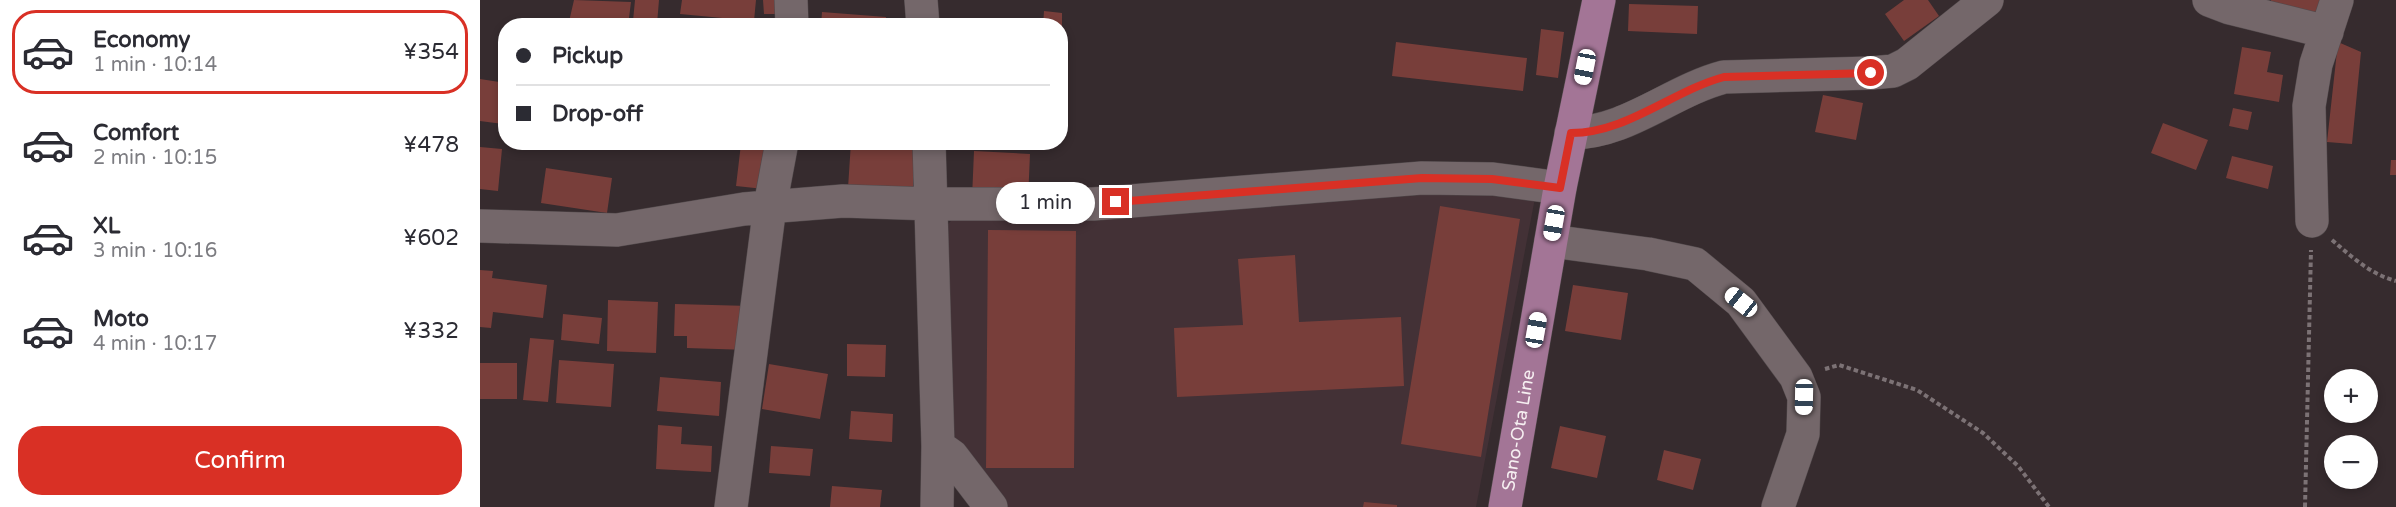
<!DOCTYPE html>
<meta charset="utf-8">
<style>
:root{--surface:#fff;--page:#f7f7f7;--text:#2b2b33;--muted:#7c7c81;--line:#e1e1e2;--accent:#d93025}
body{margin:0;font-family:"Varela Round",sans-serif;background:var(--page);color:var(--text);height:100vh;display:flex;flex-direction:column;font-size:22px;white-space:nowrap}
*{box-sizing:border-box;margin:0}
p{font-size:20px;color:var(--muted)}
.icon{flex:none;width:33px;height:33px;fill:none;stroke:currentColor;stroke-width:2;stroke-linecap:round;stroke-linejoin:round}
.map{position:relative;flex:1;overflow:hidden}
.side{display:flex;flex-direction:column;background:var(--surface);width:480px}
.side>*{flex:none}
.banner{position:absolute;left:18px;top:18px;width:570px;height:132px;border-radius:24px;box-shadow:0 3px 9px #0003;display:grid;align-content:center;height:132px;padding:0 18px;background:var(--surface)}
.fabs{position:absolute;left:1844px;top:369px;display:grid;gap:12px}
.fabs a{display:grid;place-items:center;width:54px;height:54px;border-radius:50%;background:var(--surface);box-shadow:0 3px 9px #0003;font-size:30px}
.end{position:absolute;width:27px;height:27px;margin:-14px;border:8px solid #d93025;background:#fff;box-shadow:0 0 0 3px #fff}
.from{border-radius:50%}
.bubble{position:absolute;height:42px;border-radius:21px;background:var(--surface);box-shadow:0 3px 9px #0003;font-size:20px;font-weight:600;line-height:42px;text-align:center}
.car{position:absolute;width:18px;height:36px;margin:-18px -9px;border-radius:8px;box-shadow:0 0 4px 2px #0007;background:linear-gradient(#fff 24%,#345 0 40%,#fff 0 76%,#345 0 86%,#fff 0)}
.banner b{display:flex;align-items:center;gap:21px;height:57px;font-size:22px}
.banner b+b{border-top:2px solid var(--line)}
.banner i{width:15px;height:15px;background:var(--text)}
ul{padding:10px 0 0;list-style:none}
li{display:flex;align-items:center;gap:18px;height:84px;margin:0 12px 9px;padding:0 6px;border:3px solid transparent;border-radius:24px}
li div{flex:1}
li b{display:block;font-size:22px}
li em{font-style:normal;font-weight:600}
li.selected{border-color:var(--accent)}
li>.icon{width:54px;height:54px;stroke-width:1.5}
.primary-button{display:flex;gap:12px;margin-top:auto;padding:12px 18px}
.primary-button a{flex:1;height:69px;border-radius:24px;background:var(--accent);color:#fff;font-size:24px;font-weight:600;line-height:69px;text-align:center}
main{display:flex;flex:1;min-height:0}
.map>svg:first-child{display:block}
</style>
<main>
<section class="side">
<ul>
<li class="selected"><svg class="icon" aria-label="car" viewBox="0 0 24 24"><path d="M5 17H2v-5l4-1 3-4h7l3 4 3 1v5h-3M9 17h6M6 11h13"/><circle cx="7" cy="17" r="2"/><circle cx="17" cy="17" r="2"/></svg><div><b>Economy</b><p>1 min · 10:14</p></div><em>¥354</em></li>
<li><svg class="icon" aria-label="car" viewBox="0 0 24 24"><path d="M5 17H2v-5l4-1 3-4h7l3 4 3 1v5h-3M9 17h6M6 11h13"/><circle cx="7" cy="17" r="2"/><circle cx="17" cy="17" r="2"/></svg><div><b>Comfort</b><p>2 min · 10:15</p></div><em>¥478</em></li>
<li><svg class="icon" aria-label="car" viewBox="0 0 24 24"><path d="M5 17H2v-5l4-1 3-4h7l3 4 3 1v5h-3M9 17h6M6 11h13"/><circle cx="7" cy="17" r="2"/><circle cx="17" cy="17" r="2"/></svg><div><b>XL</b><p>3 min · 10:16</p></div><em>¥602</em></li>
<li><svg class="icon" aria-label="car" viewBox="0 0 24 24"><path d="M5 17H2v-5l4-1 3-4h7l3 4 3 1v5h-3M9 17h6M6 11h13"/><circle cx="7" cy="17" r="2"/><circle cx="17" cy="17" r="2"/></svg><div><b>Moto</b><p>4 min · 10:17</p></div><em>¥332</em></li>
</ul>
<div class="primary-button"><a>Confirm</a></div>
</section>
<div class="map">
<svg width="1916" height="507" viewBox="0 0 1916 507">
<rect width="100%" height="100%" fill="#362b2e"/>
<path fill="#433136" d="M960 192 1055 198 996 507H524L473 441 467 225 478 214Z"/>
<path fill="#783e3a" d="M94 0 151 2 148 26H88Z
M155 0H179L177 24 153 21Z
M202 0H276L274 21 200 14Z
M283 0H302V14H284Z
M1424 0H1448L1459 16 1424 41 1405 14Z
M1791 0H1849L1843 21 1790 7Z
M1149 4 1218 6 1217 34 1148 31Z
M564 11 582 13V26H563Z
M342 12 406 17 405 26H341Z
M1061 29 1084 32 1078 78 1056 75Z
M916 42 1047 58 1043 91 912 76Z
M1858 42 1881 52 1872 144 1847 142Z
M1762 47 1791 52 1787 72 1803 75 1799 102 1754 94Z
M0 79 26 83 23 124 0 121Z
M1343 95 1383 103 1376 140 1335 132Z
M1753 108 1772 112 1768 130 1749 126Z
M1683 123 1728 140 1716 170 1671 153Z
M371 142 434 143 433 189 368 188Z
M261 144 291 146 285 189 256 186Z
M0 147 22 149 18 191 0 189Z
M494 151 550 154 548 200 492 198Z
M1752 156 1793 166 1788 189 1746 178Z
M1911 160H1916V175H1910Z
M66 168 132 178 127 213 61 203Z
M960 206 1040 219 1001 457 921 444Z
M508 230 596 231 594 468H506Z
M815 255 819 322 921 317 924 386 697 397 694 328 763 325 758 259Z
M0 270 13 271 12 278 67 285 63 318 13 312 11 328 0 327Z
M1093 285 1148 293 1141 340 1085 331Z
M128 300 178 302 176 353 127 351Z
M195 304 270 306 269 350 207 348V336H194Z
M83 314 122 318 119 344 81 340Z
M50 338 74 340 68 402 43 400Z
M367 344 406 345 405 377 367 376Z
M79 360 134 364 131 407 76 403Z
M0 363H37V399H0Z
M289 364 348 374 340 419 282 409Z
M180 377 241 382 239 416 177 411Z
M371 411 413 414 412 442 369 439Z
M178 425 202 427 201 444 232 446 231 472 176 469Z
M1080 426 1126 436 1117 478 1071 468Z
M291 446 333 449 330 476 289 473Z
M1184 450 1221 459 1213 490 1177 480Z
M352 486 402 490 400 507H350Z
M884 502 917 505V507H883Z"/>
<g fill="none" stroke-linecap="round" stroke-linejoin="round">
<defs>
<path id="minor" d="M311 0 312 26
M441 0 443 26
M1729 0 1750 8 1847 32
M1091 133C1147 133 1191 91 1244 77L1391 73 1413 71 1427 64 1507 0
M449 142 458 446 457 507
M1832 221 1829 106 1836 64 1857 0
M0 226 137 230 264 209 363 201 452 204H613L942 178 1013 179 1080 188
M1071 241 1168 254 1215 264 1261 302 1316 377 1324 397 1323 434 1298 507
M458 446 472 456 511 507
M251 507 290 206 302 142"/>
<g id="major">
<path id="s1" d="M1025 507 1080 188 1119 0"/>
</g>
</defs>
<use href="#minor" stroke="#51494b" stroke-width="34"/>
<use href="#major" stroke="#51494b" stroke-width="34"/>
<path stroke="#7c7275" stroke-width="4" stroke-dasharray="4.5 3" stroke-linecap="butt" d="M1852 240C1872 257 1890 274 1916 281
M1345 369 1359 365 1437 390 1503 433 1538 466 1569 507
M1825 507 1831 250"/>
<use href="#minor" stroke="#74676a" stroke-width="33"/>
<use href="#major" stroke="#a37596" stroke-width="33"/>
</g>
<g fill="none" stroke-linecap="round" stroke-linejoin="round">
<path stroke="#d93025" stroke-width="8" d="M636 202 942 178 1012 179 1080 188 1091 133C1147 133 1192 91 1244 77L1391 73"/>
</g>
<g text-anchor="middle" stroke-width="4.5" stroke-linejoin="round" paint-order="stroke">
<g font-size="18" fill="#f6eff1" stroke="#362b2e">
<text dy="6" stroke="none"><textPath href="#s1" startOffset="78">Sano-Ota Line</textPath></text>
</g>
</g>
</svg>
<div class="fabs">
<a>+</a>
<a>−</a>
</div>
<i class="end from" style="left:1391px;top:73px"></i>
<i class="end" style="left:636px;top:202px"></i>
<div class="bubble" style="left:516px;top:182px;width:99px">1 min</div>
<i class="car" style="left:1105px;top:67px;rotate:191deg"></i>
<i class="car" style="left:1074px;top:223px;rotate:190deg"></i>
<i class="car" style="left:1261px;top:302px;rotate:309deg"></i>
<i class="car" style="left:1056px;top:330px;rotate:10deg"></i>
<i class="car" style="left:1324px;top:397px;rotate:181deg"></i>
<div class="banner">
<b><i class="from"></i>Pickup</b>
<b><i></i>Drop-off</b>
</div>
</div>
</main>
